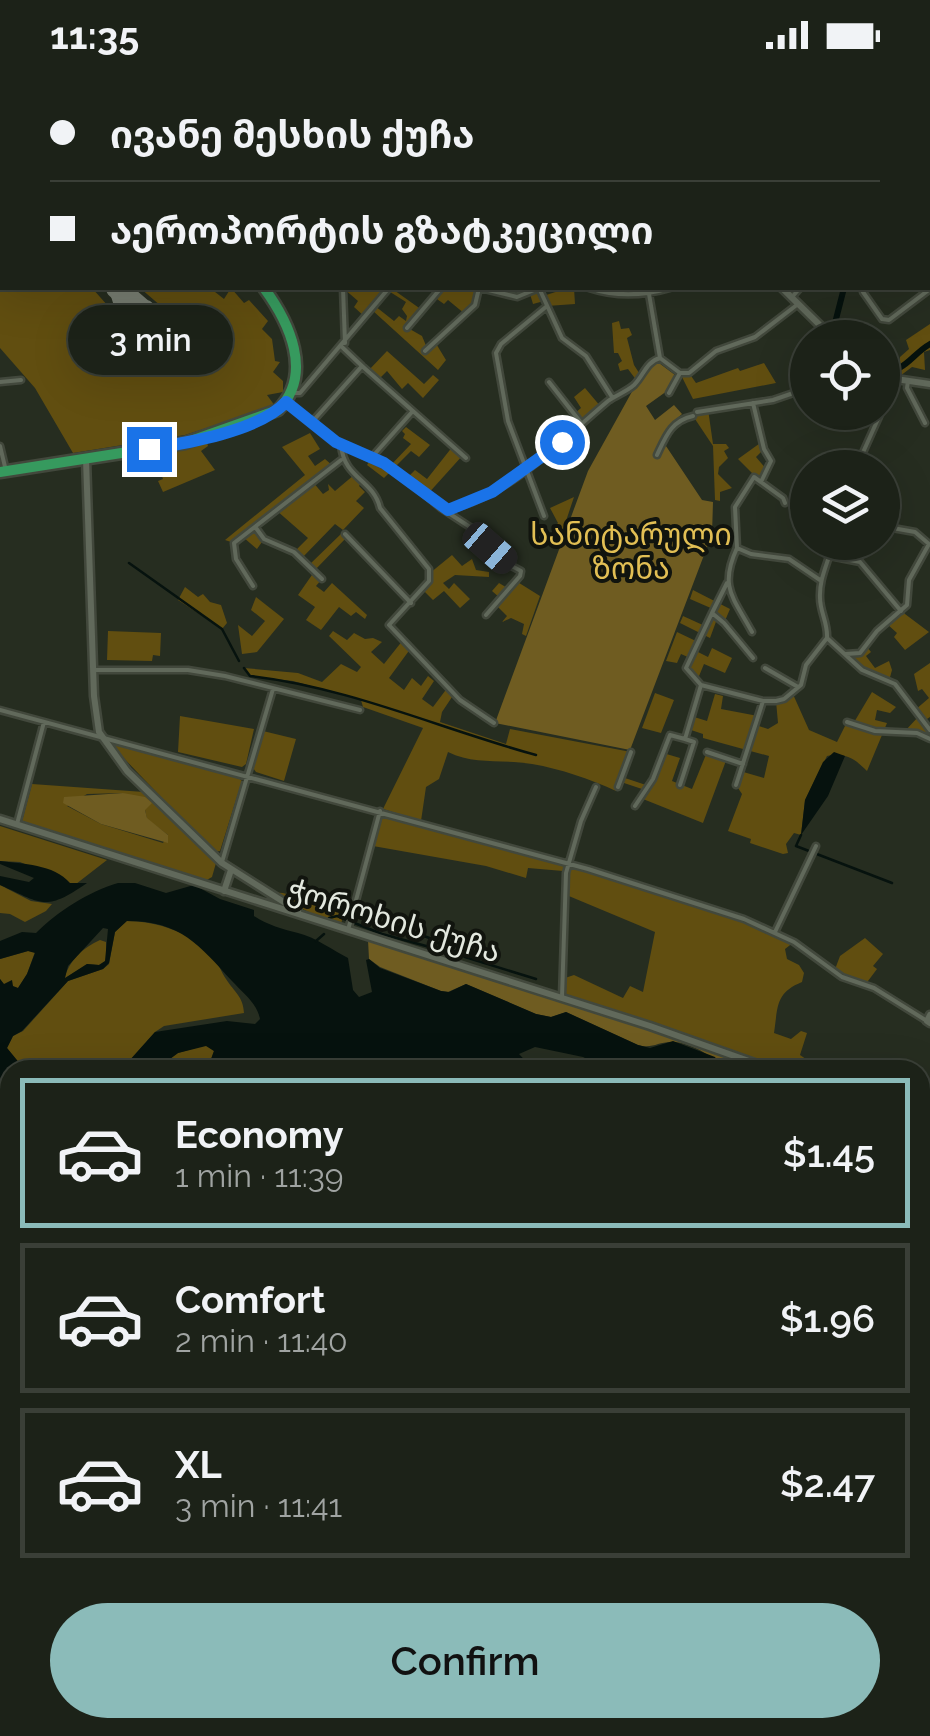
<!DOCTYPE html>
<meta charset="utf-8">
<style>
:root{--surface:#1c2218;--page:#292f25;--text:#f1f3f6;--muted:#a0a4a2;--line:#3a3f37;--accent:#8bbbb9}
body{margin:0;font-family:Raleway,"Noto Sans Georgian",sans-serif;background:var(--page);color:var(--text);height:100vh;display:flex;flex-direction:column;font-size:38px;white-space:nowrap}
*{box-sizing:border-box;margin:0}
p{font-size:32px;color:var(--muted)}
.icon{flex:none;width:55px;height:55px;fill:none;stroke:currentColor;stroke-width:2;stroke-linecap:round;stroke-linejoin:round}
.map{position:relative;flex:1;overflow:hidden}
.sheet{position:absolute;left:0px;top:990px;width:930px;height:678px;display:flex;flex-direction:column;background:var(--surface);border-radius:30px 30px 0 0;box-shadow:0 10px 40px #0002,0 0 0 2px var(--line)}
.sheet>*{flex:none}
.top-card{position:absolute;left:0px;top:0px;width:930px;height:220px;box-shadow:0 10px 40px #0002,0 0 0 2px var(--line);display:grid;align-content:center;height:220px;padding:0 50px;background:var(--surface)}
.buttons{position:absolute;left:790px;top:250px;display:grid;gap:20px}
.buttons a{display:grid;place-items:center;width:110px;height:110px;border-radius:50%;background:var(--surface);box-shadow:0 10px 40px #0002,0 0 0 2px var(--line);font-size:50px}
.end{position:absolute;width:45px;height:45px;margin:-22px;border:12px solid #1a73e8;background:#fff;box-shadow:0 0 0 5px #fff}
.from{border-radius:50%}
.bubble{position:absolute;height:70px;border-radius:35px;background:var(--surface);box-shadow:0 10px 40px #0002,0 0 0 2px var(--line);font-size:32px;font-weight:600;line-height:70px;text-align:center}
.car{position:absolute;width:30px;height:60px;margin:-30px -15px;border-radius:12px;box-shadow:0 0 8px 2px #0007;background:linear-gradient(#222 24%,#8ab4d8 0 40%,#222 0 76%,#8ab4d8 0 86%,#222 0)}
.top-card b{display:flex;align-items:center;gap:35px;height:95px;font-size:38px}
.top-card b+b{border-top:2px solid var(--line)}
.top-card i{width:25px;height:25px;background:var(--text)}
ul{padding:18px 0 0;list-style:none}
li{display:flex;align-items:center;gap:30px;height:150px;margin:0 20px 15px;padding:0 30px;border:5px solid var(--line);border-radius:0px}
li div{flex:1}
li b{display:block;font-size:38px}
li em{font-style:normal;font-weight:600}
li.on{border-color:var(--accent)}
li>.icon{width:90px;height:90px;stroke-width:1.5}
.action{display:flex;gap:20px;margin-top:auto;padding:20px 50px}
.action a{flex:1;height:115px;border-radius:60px;background:var(--accent);color:#111;font-size:40px;font-weight:600;line-height:115px;text-align:center}
.status{display:flex;justify-content:space-between;align-items:center;height:70px;padding:0 50px;background:var(--surface);direction:ltr}
.status svg{height:28px;fill:currentColor}
.map>svg:first-child{display:block}
</style>
<div class="status"><b>11:35</b><svg viewBox="0 0 49 12"><path d="M0 12V9h3v3zM5 12V6h3v6zM10 12V3h3v9zM15 12V0h3v12zM26 1h20v11H26zM47 4h2v5h-2z"/></svg></div>
<div class="map">
<svg width="930" height="1666" viewBox="0 0 930 1666">
<rect width="100%" height="100%" fill="#262d20"/>
<path fill="#614e10" fill-rule="evenodd" d="M0 138 2 218H92L108 236 112 266 141 291 159 271 179 287 197 267 140 218H210L224 229 231 218 244 233 249 230 268 251 262 259 272 269 275 291 280 292 273 302 283 311V322L267 325 275 336 185 365 73 383 35 318 0 278Z
M343 218H391L422 240 408 258 422 266 427 278 435 272 446 290 438 300 372 240 365 247 354 237 358 231ZM387 220 406 232 402 239 407 246 406 251 399 246 394 251 375 236Z
M441 218H476L478 230 465 244 448 230 444 234 434 227Z
M568 218H574L575 234 547 236 544 231 533 234 530 224 540 221 543 226Z
M619 251 621 259 629 258 632 265 627 268 634 295 641 306 637 311 628 299 620 301 618 294 622 291 618 283H614L612 253Z
M930 254V280L924 282 925 300 912 297 896 309 883 307V289L890 286 893 298 899 296 900 287 909 279 906 270Z
M387 281 424 314 433 305 439 310 423 328 408 313 402 319 387 301 378 310 368 301Z
M764 293 776 313 693 329 680 303H689L696 313 738 298 740 301Z
M585 318 601 337 582 354 574 344 581 338 574 327Z
M708 339 713 374H726L729 378 724 381 728 388 719 397 718 404 732 418 720 422V431L715 430 713 376 693 346Z
M406 357 430 375 419 387 411 381 384 408 367 395 372 387 390 396 411 374 403 368 405 364 402 361Z
M310 363 320 379 308 386 315 396 325 389 333 396 312 411 323 424 329 420 328 414 335 421 354 405 362 412 359 416 365 422 356 431 364 438 343 460 335 454 301 489 294 482 308 468 276 440 255 456 264 469 257 479 243 467 234 473 225 470 305 405 282 377Z
M763 371 764 379 756 387 767 400 761 412 738 389Z
M207 372 208 376 201 381 215 400 163 422 158 411 163 409 157 393H151L150 384Z
M453 376 463 385 426 426 406 409 415 400 427 409Z
M574 427 561 466 552 460 558 453 550 438Z
M343 462 347 467 314 501 322 509 316 516 324 522 332 513 367 545 365 549 356 542 351 546 339 537 321 560 306 550 315 537 298 525 314 502 308 496Z
M452 485 462 496 472 489 476 500 489 502V507L455 505 443 513 449 519 454 513 470 529 460 538 444 521 433 530 422 519 429 511 430 503Z
M516 511 540 526 526 566 522 564 524 554 511 548 502 552 507 546 495 534 500 528 492 521 499 513 509 519Z
M185 517 198 527 203 524 210 532 221 535 227 553 222 559 178 530Z
M693 520 730 539 724 553 717 549 710 568 680 553 683 546 705 556 713 539 690 529Z
M256 527 284 549 257 582 242 584 238 555 252 566 265 551 251 540Z
M901 541 929 562 905 580 894 567 897 563 887 554Z
M108 561 161 563 160 586 153 585 152 591 107 590Z
M333 561 347 570 354 563 365 569 373 568 382 572 371 582 384 594 403 570 411 578 389 608 404 620 412 608 421 616 428 606 434 611 422 629 433 637 448 617 454 624 442 642 440 652 506 674 510 659 631 682 622 707 649 716 663 683 680 688 672 711 692 719 707 682 727 688 703 753 643 729 645 720 621 712 616 721C590 709 561 699 532 694 501 689 474 695 448 682L439 709 426 717 421 751 383 739 423 658 363 637 361 630 293 611 250 606 244 598 298 603 322 612 341 594 357 602 361 597 329 566Z
M677 562 698 572 690 588 681 584 677 593 666 591Z
M867 577 871 582 866 586 875 598 889 591 892 600 889 611 862 600 846 584 854 586Z
M712 578 732 588 725 603 704 594 697 611 688 598 696 581 708 587Z
M930 593V647L924 651 930 660V669L905 661 919 646 915 640 929 628 922 619 918 621 914 604Z
M792 622 809 660 837 672 847 652 853 654 872 622 896 637 890 643 877 640 875 650 887 653 867 701C855 689 845 682 827 686L805 730 801 765 794 763 786 774 788 783 783 784 750 773 751 769 728 761 742 724 736 715 740 701 764 708 769 686 703 668V664L688 659 691 646 707 651 715 624 723 626 721 639 758 646 756 655 768 659 778 653 776 631Z
M655 623 674 630 661 663 642 658Z
M180 646 254 659 246 694 242 697 178 682Z
M263 661 296 669 284 711 256 702 253 698Z
M116 674 237 706 242 711 220 781 214 782 113 677Z
M32 714 144 722 216 793 212 807 205 811 22 751ZM123 723 145 740 147 749 168 765 163 773 101 754 67 736 87 724Z
M383 745 564 795 563 801 528 798 526 808 486 796 373 776Z
M0 756 107 790 76 814 69 813 20 792 0 791Z
M569 794 744 849 794 872 785 879 787 889 799 895 804 903 802 912C775 923 778 937 774 963L791 969 801 961 807 963 800 985 822 1000H774L562 928V909L574 905 623 928 630 916 643 922 655 862 564 824Z
M0 815 31 831 52 834 46 841 25 852 10 844 0 843Z
M268 822 283 823 345 840 341 854 325 850Z
M126 851C157 851 194 863 214 888 219 894 221 902 226 909 235 923 243 926 244 943L164 956 155 962 121 1000H25L7 978 13 966 23 961 68 911 103 899 109 894 115 862Z
M865 868 883 884 873 896 877 899 865 915 834 902 840 886Z
M100 870 106 872V891L99 895 87 894 64 909C69 891 82 878 100 870Z
M28 881 35 882 27 904 18 918 4 915 0 909V889Z
M206 975 214 981 207 1000H155L178 983Z"/>
<path fill="#6f5c21" d="M655 290 675 305 667 321 646 336 655 350 674 335 682 344 668 357 662 370 702 430 713 432 712 464 630 680 495 653 588 401 634 318Z
M123 723 145 727 152 733 145 740 147 748 168 765V773L101 754 63 733 64 727Z
M368 870 701 977 761 1000 722 998C713 985 687 971 671 972 658 972 652 979 638 975L566 942 551 947 536 944 466 914 448 922 441 921 380 897 369 889Z"/>
<path fill="#06120e" fill-rule="evenodd" d="M834 682 845 686 828 726 801 765 805 730 823 692Z
M0 791C22 794 54 794 70 813H87C45 842 43 834 0 815V806L29 812 34 808 0 794Z
M118 813H135L166 823 194 815 220 829 254 840V846C268 855 282 859 298 863 315 867 334 881 348 888L353 920 359 927 372 922 366 890 369 889 380 898 441 921 449 922 466 914 536 944 551 947 566 942 638 975 650 978 673 971 715 987 722 998 729 1000H581L593 992 583 987 535 977 519 984 534 1000H207L214 981 206 976 178 983 155 1000H121L155 962 227 951 255 954 260 949C257 933 243 923 232 911 199 875 181 851 127 851L115 862 109 893 103 899 68 911 22 961 13 966 7 978 25 1000H10V1037L0 1032V909L4 914 12 910 13 916 18 918 27 904 35 883 28 881 0 889V871L22 862 36 863C58 841 88 822 118 813ZM103 858 108 859 105 891 99 895 87 894 65 908 68 896Z
M920 1093H930V1219L920 1214Z"/>
<g fill="none" stroke-linecap="round" stroke-linejoin="round">
<path stroke="#06120e" stroke-width="2.5" d="M129 493 222 559 239 591
M244 598 250 606C348 617 441 659 536 685
M801 765 796 776 892 813
M329 848 337 846 382 864 437 879 441 876 435 870 388 853
M316 871 324 864
M444 876 465 887 536 909
M0 1162 10 1157"/>
<path stroke="#06120e" stroke-width="6" d="M627 0 629 2
M840 268 835 253 844 218
M882 301C905 303 912 284 930 274
M812 1666 813 1658"/>
<path stroke="#787e72" stroke-width="9" d="M34 0 37 2
M48 0 51 2
M18 2 19 0
M66 2 68 0
M75 2H87
M0 113 2 114
M113 218 125 256 143 271 154 266C160 253 160 244 148 235L135 234"/>
<path stroke="#787e72" stroke-width="22" d="M0 117 2 119
M117 218 161 256"/>
<defs>
<path id="minor" d="M483 0V2
M706 0 707 2
M776 0 778 2
M290 2 295 0
M410 2 414 0
M693 2 696 0
M842 2 845 0
M928 17 930 15
M928 178 930 177
M928 200 930 198
M928 212 930 216
M343 218 345 273
M480 218 517 227 539 218
M539 218 562 268 586 286 612 327
M589 218C616 227 643 226 670 218
M863 222 882 249
M649 224 660 288
M792 227 800 218
M882 249 889 250 930 219
M407 258 441 218
M342 277 362 296
M425 281 475 235 479 218
M660 288 680 303H689L716 281 755 267 798 234
M908 311 907 318 925 353
M0 312 21 310
M549 312 582 354
M291 323H300L389 218
M669 323 680 303
M286 332 336 372 398 402 441 438 473 459 506 493 521 501 520 506 486 545
M753 333 764 379 771 391 761 412
M697 342 773 330 808 318
M312 352 362 296 466 388
M341 375C344 409 373 409 380 438L429 499V511L389 555 460 630 494 653
M0 376 6 401
M657 385C666 366 671 351 693 346
M372 387 412 342
M856 398 896 309
M761 412 754 407 735 437 737 478 751 484 789 489 820 510
M761 412 783 428 785 433
M448 440C512 424 559 372 608 331 616 325 626 322 634 315 644 305 646 292 660 288
M544 446 508 351 496 283 501 274 547 236
M882 451 887 457 915 462 929 474
M256 458 264 469 294 482 322 509
M345 464 411 533
M737 478C719 517 733 527 752 562
M830 486 860 492 901 541
M727 513 712 543 724 553 753 588
M253 516 236 489 234 473 341 390
M712 543 686 598 701 615 763 631H776L784 629 801 615 806 595 827 568
M827 568 862 600 895 614 930 660
M827 568C828 553 820 542 820 528 819 507 829 492 833 472
M846 584 860 583 877 561 907 535 909 510 929 474
M765 598 798 617
M94 600H188L225 606 360 640
M0 640 588 799 744 849 794 872 842 907 874 918 927 951
M847 652 875 661 917 663 930 669
M707 682 743 694
M680 715 694 672 685 669 701 615
M736 715 763 631
M618 717 631 682
M635 736 653 709 670 665 685 669
M17 754 44 652
M222 792 273 619
M348 860 380 741
M775 862 816 776
M562 927 566 803 581 751 596 717
M50 1658 53 1666
M325 1658 329 1661 342 1658
M542 1658V1666
M0 1660 6 1666
M68 1666 82 1662 92 1666
M275 1666 282 1658"/>
<path id="tertiary" d="M146 0 149 2
M590 0 592 2
M184 2 185 0
M782 218 833 268
M882 307 930 314
M86 389 94 626 99 662 127 701 222 793 298 841
M0 749 650 956 774 1000
M224 821 231 800
M930 945 927 951 930 953
M920 1060 930 1064
M0 1299 10 1302
M670 1658 687 1666"/>
<path id="trunk" d="M274 0V2
M854 0 856 2
M928 108 930 112
M0 402 185 373 278 340C314 304 289 252 264 218"/>
</defs>
<use href="#minor" stroke="#42483c" stroke-width="9"/>
<use href="#tertiary" stroke="#42483c" stroke-width="11"/>
<use href="#trunk" stroke="#42483c" stroke-width="15"/>
<use href="#minor" stroke="#61695b" stroke-width="4"/>
<use href="#tertiary" stroke="#61695b" stroke-width="6"/>
<use href="#trunk" stroke="#369a5e" stroke-width="10"/>
</g>
<g fill="none" stroke-linecap="round" stroke-linejoin="round">
<path stroke="#1a73e8" stroke-width="12" d="M149 379C187 373 259 361 286 332L336 372 384 393 448 440 492 422 562 372"/>
</g>
<g text-anchor="middle" stroke-width="8" stroke-linejoin="round" paint-order="stroke">
<g font-size="30" fill="#e2bf54" stroke="#11140e">
<text x="631" y="475">სანიტარული<tspan x="631" dy="34">ზონა</tspan></text>
</g>
<g font-size="30" fill="#e3e8df" stroke="#11140e">
<text transform="translate(394 851) rotate(17)" y="10">ჭოროხის ქუჩა</text>
</g>
</g>
</svg>
<div class="buttons">
<a><svg class="icon" aria-label="locate" viewBox="0 0 24 24"><circle cx="12" cy="12" r="6"/><path d="M12 2v4M12 18v4M2 12h4M18 12h4"/></svg></a>
<a><svg class="icon" aria-label="layers" viewBox="0 0 24 24"><path d="M12 4l9 5-9 5-9-5zM3 14l9 5 9-5"/></svg></a>
</div>
<i class="end from" style="left:562px;top:372px"></i>
<i class="end" style="left:149px;top:379px"></i>
<div class="bubble" style="left:68px;top:235px;width:165px">3 min</div>
<i class="car" style="left:490px;top:478px;rotate:131deg"></i>
<div class="top-card">
<b><i class="from"></i>ივანე მესხის ქუჩა</b>
<b><i></i>აეროპორტის გზატკეცილი</b>
</div>
<section class="sheet">
<ul>
<li class="on"><svg class="icon" aria-label="car" viewBox="0 0 24 24"><path d="M5 17H2v-5l4-1 3-4h7l3 4 3 1v5h-3M9 17h6M6 11h13"/><circle cx="7" cy="17" r="2"/><circle cx="17" cy="17" r="2"/></svg><div><b>Economy</b><p>1 min · 11:39</p></div><em>$1.45</em></li>
<li><svg class="icon" aria-label="car" viewBox="0 0 24 24"><path d="M5 17H2v-5l4-1 3-4h7l3 4 3 1v5h-3M9 17h6M6 11h13"/><circle cx="7" cy="17" r="2"/><circle cx="17" cy="17" r="2"/></svg><div><b>Comfort</b><p>2 min · 11:40</p></div><em>$1.96</em></li>
<li><svg class="icon" aria-label="car" viewBox="0 0 24 24"><path d="M5 17H2v-5l4-1 3-4h7l3 4 3 1v5h-3M9 17h6M6 11h13"/><circle cx="7" cy="17" r="2"/><circle cx="17" cy="17" r="2"/></svg><div><b>XL</b><p>3 min · 11:41</p></div><em>$2.47</em></li>
</ul>
<div class="action"><a>Confirm</a></div>
</section>
</div>
